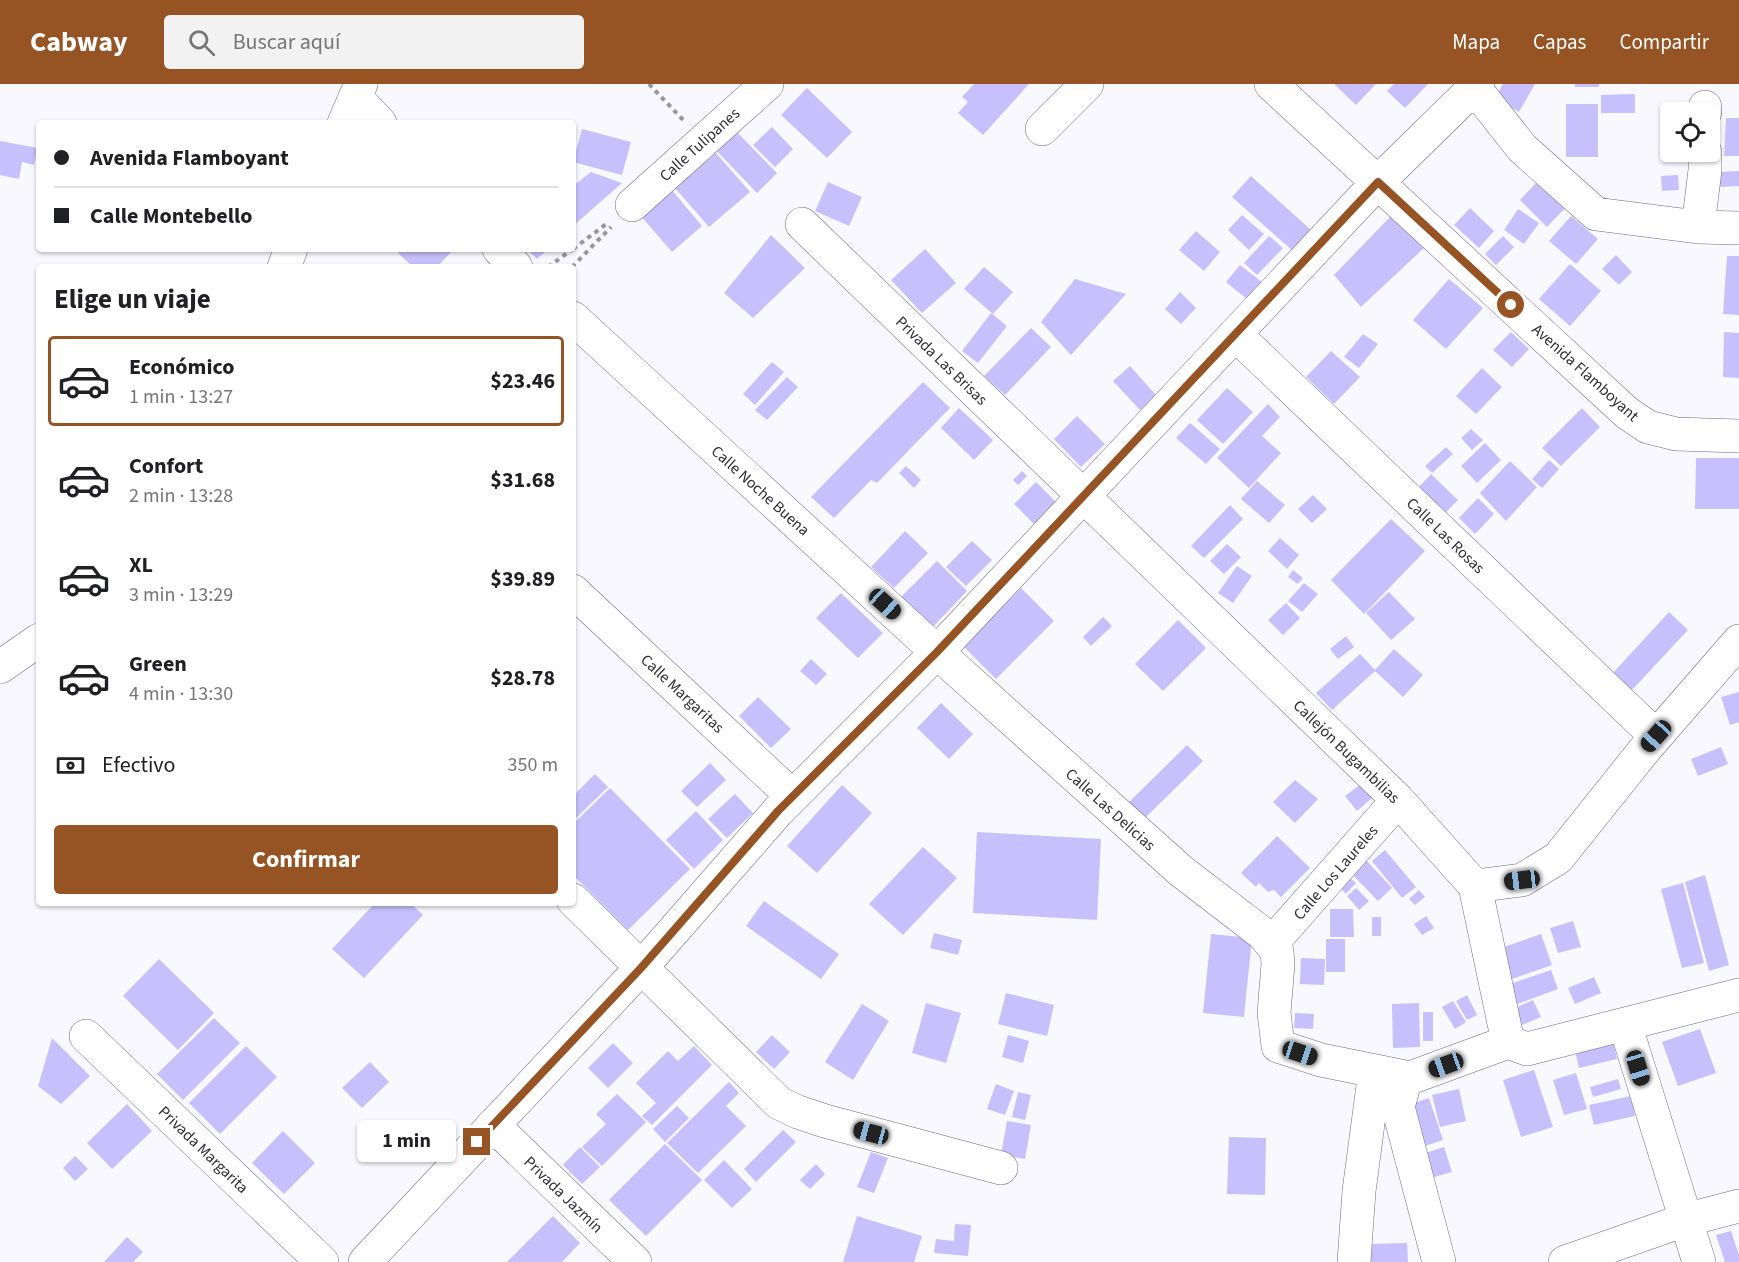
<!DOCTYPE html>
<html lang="es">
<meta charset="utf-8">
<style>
:root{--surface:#fff;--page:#f2f2f2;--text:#202124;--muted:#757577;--line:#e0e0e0;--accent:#965324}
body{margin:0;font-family:"Source Sans 3",sans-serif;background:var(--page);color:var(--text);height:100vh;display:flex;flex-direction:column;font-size:22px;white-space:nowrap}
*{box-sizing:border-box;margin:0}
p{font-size:20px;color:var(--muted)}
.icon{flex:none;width:33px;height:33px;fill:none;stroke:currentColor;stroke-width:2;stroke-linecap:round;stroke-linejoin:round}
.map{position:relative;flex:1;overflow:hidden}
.details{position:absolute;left:36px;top:180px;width:540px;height:642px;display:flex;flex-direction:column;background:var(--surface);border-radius:6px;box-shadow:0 2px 4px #0004}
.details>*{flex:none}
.top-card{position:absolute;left:36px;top:36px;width:540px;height:132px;border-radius:6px;box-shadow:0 2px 4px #0004;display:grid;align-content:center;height:132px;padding:0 18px;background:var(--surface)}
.controls{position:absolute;left:1660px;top:18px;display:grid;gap:12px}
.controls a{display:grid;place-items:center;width:60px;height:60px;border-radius:6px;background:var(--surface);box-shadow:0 2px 4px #0004;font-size:30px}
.end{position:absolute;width:27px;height:27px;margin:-14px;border:8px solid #965324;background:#fff;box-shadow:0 0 0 3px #fff}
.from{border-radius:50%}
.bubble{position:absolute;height:42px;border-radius:6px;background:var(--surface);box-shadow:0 2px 4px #0004;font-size:20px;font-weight:700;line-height:42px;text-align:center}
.car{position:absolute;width:18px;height:36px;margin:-18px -9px;border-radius:8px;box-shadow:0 0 4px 2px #0007;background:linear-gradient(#222 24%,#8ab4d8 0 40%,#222 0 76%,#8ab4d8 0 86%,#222 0)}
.top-card b{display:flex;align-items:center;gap:21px;height:57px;font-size:22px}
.top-card b+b{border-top:2px solid var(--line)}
.top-card i{width:15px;height:15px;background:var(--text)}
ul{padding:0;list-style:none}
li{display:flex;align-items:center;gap:18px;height:90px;margin:0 12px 9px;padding:0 6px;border:3px solid transparent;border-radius:6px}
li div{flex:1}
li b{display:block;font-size:22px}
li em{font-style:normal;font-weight:700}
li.on{border-color:var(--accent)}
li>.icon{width:54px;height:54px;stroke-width:1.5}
h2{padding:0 18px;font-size:27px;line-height:72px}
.pay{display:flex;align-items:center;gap:15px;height:66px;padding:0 18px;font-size:22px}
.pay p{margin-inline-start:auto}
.button{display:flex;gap:12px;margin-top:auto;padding:12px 18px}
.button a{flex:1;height:69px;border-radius:6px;background:var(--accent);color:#fff;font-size:24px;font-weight:700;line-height:69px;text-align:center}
header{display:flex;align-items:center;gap:36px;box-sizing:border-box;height:84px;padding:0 30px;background:var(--accent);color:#fff}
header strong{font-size:28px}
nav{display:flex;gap:33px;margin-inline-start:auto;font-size:21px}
.search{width:420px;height:54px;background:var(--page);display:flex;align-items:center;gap:15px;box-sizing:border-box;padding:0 21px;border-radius:6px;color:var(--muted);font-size:22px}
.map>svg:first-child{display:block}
</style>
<header>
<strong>Cabway</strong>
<div class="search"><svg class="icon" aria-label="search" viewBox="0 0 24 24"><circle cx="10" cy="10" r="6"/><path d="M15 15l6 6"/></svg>Buscar aquí</div>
<nav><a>Mapa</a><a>Capas</a><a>Compartir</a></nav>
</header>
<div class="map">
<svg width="1739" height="1178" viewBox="0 0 1739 1178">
<rect width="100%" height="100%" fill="#f8f8fe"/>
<path fill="#c7c0fc" d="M974 0H1029L983 51 958 29 968 18 962 13Z
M1334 0H1376L1356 21Z
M1394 0H1428L1405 24 1387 7Z
M1503 0H1535L1519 28 1495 14Z
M1575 0H1599V3H1575Z
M807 4 852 48 827 74 781 31Z
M1635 10V29H1601V11Z
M1566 20H1598V73H1566Z
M1726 34H1739V72H1724Z
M732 43 777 89 757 109 712 62Z
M772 43 793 65 775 83 753 61Z
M582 45 631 58 622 91 573 78Z
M0 57 38 64 34 81 22 78 19 95 0 91Z
M716 69 750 108 709 143 675 104Z
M1739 87V102L1720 103 1719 88Z
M591 88 622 99 573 142V102Z
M1678 91 1679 106 1662 107 1661 92Z
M1251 92 1311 146 1293 167 1232 113Z
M828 98 862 113 849 142 815 127Z
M1537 98 1565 124 1547 143 1520 116Z
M671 105 702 142 672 168 640 131Z
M1470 124 1494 147 1479 164 1454 141Z
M1518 125 1539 139 1524 160 1504 146Z
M1242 131 1264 150 1249 166 1228 146Z
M1391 132 1426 162 1361 223 1334 191Z
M1571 132 1598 155 1576 180 1549 157Z
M1196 147 1220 168 1204 187 1179 166Z
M771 151 805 184 753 234 724 209Z
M1269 152 1283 164 1257 191 1244 179Z
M1503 152 1514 163 1496 181 1485 170Z
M402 165H450L452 167 437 183H413L398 169Z
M527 165H548L537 175Z
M925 165 956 199 922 229 891 196Z
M1616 171 1632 188 1619 201 1602 185Z
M1727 172H1739V231L1723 230Z
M1570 180 1601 207 1570 242 1539 215Z
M1240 181 1262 198 1248 216 1226 198Z
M984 183 1013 208 993 230 964 205Z
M1075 195 1126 210 1071 271 1041 238Z
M1449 195 1483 224 1446 265 1413 236Z
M1180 208 1196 224 1181 240 1165 225Z
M991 229 1007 242 978 279 962 267Z
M1031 244 1051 263 1005 311 984 292Z
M1511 248 1529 265 1512 283 1493 266Z
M1724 248 1739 249V294L1723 293Z
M1363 250 1378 260 1359 284 1344 273Z
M1331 267 1360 293 1334 320 1306 293Z
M772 278 784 288 755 321 743 310Z
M1130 282 1156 311 1140 326 1113 297Z
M1482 284 1502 303 1476 330 1456 312Z
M787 293 798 303 767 336 755 326Z
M923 298 950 324 877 399 871 396 834 434 811 413Z
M1227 304 1253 328 1223 360 1197 336Z
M1268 320 1280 333 1262 352 1281 369 1249 404 1217 374Z
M959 324 993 356 974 376 941 344Z
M1582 324 1600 343 1561 382 1542 364Z
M1077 332 1105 360 1081 383 1054 355Z
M1190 339 1220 365 1206 380 1176 354Z
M1471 345 1483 356 1472 366 1461 354Z
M1485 359 1501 376 1477 399 1461 382Z
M1446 363 1453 370 1432 389 1425 382Z
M1696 374H1739V425H1695Z
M1549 376 1559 385 1542 404 1532 395Z
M1510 377 1537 403 1506 437 1480 409Z
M906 382 921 396 914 404 899 389Z
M1022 387 1027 392 1018 401 1013 396Z
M1431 390 1458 416 1444 430 1418 404Z
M1257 397 1285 421 1269 439 1241 415Z
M1036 398 1056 418 1034 440 1014 420Z
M1313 411 1327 425 1312 439 1298 425Z
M1478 414 1494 430 1475 450 1459 434Z
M1230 421 1243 435 1204 474 1191 462Z
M1391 435 1425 467 1364 530 1331 496Z
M905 447 928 469 894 504 871 483Z
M1280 454 1299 471 1287 485 1268 467Z
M972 457 992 476 966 502 946 483Z
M1227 460 1241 473 1224 490 1210 477Z
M937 477 967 507 930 546 899 515Z
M1237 482 1252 492 1233 519 1218 509Z
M1293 486 1303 494 1298 500 1288 493Z
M1304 499 1318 510 1302 528 1288 517Z
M1021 504 1054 537 996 595 963 562Z
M1389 508 1415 535 1391 556 1366 529Z
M841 509 883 549 858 574 816 534Z
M1286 519 1300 534 1283 551 1268 536Z
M1669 528 1688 546 1631 607 1612 590Z
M1103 533 1112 542 1091 562 1083 553Z
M1178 536 1206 564 1163 607 1135 580Z
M1346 552 1354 563 1338 575 1330 565Z
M1394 565 1423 591 1403 613 1375 587 1332 626 1316 609 1360 570 1375 586Z
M811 575 827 590 816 601 800 587Z
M1739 608V638L1730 641 1721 613Z
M758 613 791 645 771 664 739 632Z
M941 619 973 650 949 675 917 644Z
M1187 661 1203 677 1143 736 1127 720Z
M1721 663 1728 680 1698 692 1691 675Z
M710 679 726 696 697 723 681 707Z
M595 690 608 703 573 737V712Z
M1295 696 1318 715 1295 739 1273 718Z
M1361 700 1372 714 1357 727 1345 712Z
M842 701 872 729 817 789 787 762Z
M610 704 690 785 628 846 573 791V740Z
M735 710 753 729 727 754 708 735Z
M696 727 723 756 694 785 666 756Z
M977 748 1101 755 1097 836 973 829Z
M1277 752 1310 784 1281 813 1274 806 1268 808 1259 799 1256 803 1241 789Z
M923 763 957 794 903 851 869 820Z
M1385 766 1416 803 1402 814 1372 777Z
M1365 775 1392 804 1378 817 1350 788Z
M1341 786 1356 799 1346 810 1332 796Z
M1705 791 1729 881 1709 887 1685 798Z
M1683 799 1704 879 1682 884 1661 805Z
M1356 804 1369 817 1359 826 1347 812Z
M1419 806 1425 813 1415 821 1409 815Z
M764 817 839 870 821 895 746 842Z
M375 819H410L423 831 364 894 332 865Z
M1330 825H1353L1354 853H1330Z
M1426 832 1434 844 1422 851 1414 840Z
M1372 833H1381V852H1372Z
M1573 837 1581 863 1558 869 1550 844Z
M934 849 962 856 958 871 930 864Z
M1211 850 1252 854 1244 933 1203 929Z
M1541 850 1552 881 1506 897 1496 866Z
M1326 855H1345V888H1326Z
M1301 874 1325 875 1324 901 1300 900Z
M159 875 214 929 178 966 123 912Z
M1551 886 1558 905 1517 920 1510 900Z
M1594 893 1601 909 1575 920 1568 904Z
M1006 909 1054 921 1047 952 998 940Z
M1467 911 1477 931 1467 936 1456 917Z
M1533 916 1541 933 1522 941 1515 924Z
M1453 917 1466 938 1455 945 1442 923Z
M926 919 961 929 946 979 912 969Z
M1419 919 1420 963 1393 964 1392 920Z
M862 920 889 937 853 996 825 978Z
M1423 928H1433V957H1423Z
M1295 929 1314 930 1313 945 1294 944Z
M214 934 240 959 183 1016 157 990Z
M1700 945 1716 989 1678 1002 1662 958Z
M772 951 790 968 774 985 756 968Z
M1008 951 1029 957 1023 979 1002 973Z
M52 954 90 992 61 1020 38 1002Z
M1612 954 1617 975 1579 984 1574 963Z
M613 959 633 979 608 1004 588 984Z
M246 962 277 993 220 1050 189 1019Z
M694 962 712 981 652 1041 642 1032 656 1019 636 999 668 967 678 977Z
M370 978 389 998 362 1024 342 1004Z
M1534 986 1553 1043 1521 1053 1503 996Z
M1576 989 1587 1025 1564 1031 1553 996Z
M1618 995 1621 1005 1593 1013 1590 1003Z
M729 998 739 1009 726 1022 746 1042 698 1089 667 1059Z
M996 1000 1014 1007 1005 1031 987 1025Z
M1459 1005 1466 1037 1440 1043 1432 1011Z
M1018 1008 1031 1011 1025 1036 1012 1033Z
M617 1010 646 1038 602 1082 582 1063 606 1040 596 1030Z
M1631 1012 1635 1032 1594 1041 1589 1021Z
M1429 1014 1443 1056 1422 1063 1408 1021Z
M127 1020 152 1047 112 1085 87 1059Z
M677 1022 689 1034 665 1058 653 1045Z
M1007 1037 1031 1041 1025 1075 1001 1071Z
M783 1046 796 1058 756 1098 744 1085Z
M283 1047 315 1079 284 1110 252 1079Z
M1229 1053 1266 1054 1265 1111 1227 1110Z
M665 1060 702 1096 646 1152 609 1116Z
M580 1063 600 1083 582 1100 563 1081Z
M1444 1063 1452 1088 1427 1095 1419 1071Z
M871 1068 888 1074 874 1109 857 1103Z
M75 1072 88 1085 75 1097 63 1084Z
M724 1076 752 1105 732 1124 704 1096Z
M816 1080 825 1090 810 1105 800 1096Z
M553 1132 580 1159 562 1178H507Z
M857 1132 922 1152 914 1178H843Z
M955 1140 971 1141 968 1172 934 1169 936 1155 954 1157Z
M1731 1147 1739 1171V1178H1725L1716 1151Z
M127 1153 143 1168 133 1178H104Z
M1407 1159 1408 1178H1368L1367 1160Z"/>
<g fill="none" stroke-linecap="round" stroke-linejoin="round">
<defs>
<path id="minor" d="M1271 0 1627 329 1648 343 1676 350 1739 352
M1474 3 1522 64 1596 130 1698 143 1739 144
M355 13 380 39
M1705 23V28
M344 39 361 0
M1042 45 1087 0
M632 121 767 0
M802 140 1398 716 1475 802 1508 958 1527 965 1739 911
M1698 143 1705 86V68
M499 165 516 183
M284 183 291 165
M573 234 949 579 1181 787 1263 850 1277 867 1278 880 1274 929 1278 962 1321 976 1410 994 1508 958
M1235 250 1656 652
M573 507 792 712
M0 583 39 556
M1475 802 1522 796 1558 774 1646 664 1739 557
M573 816 779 1019 798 1028 825 1037 1001 1084
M1271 860 1398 716
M1625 940 1699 1178
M86 952 322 1178
M1410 994 1404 1001 1398 1023 1439 1178
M493 1041 635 1178
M365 1178 641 884 778 727 937 568 1378 98 1478 0
M1354 1178 1359 1107 1375 987
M1565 1178 1685 1136 1739 1122"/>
</defs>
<use href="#minor" stroke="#6d6a83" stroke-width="34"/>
<path stroke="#97979f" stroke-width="4" stroke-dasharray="4.5 4.5" stroke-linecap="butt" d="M649 0 683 36
M573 165 609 138
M548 183 573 165
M572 183 611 143"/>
<use href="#minor" stroke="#fff" stroke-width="33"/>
</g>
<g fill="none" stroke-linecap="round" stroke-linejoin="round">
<path stroke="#965324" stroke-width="8" d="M477 1058 641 884 778 727 937 568 1378 98 1511 221"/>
</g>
<g text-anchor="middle" stroke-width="6" stroke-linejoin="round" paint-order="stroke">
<g font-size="16" fill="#2f2e38" stroke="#fff">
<text transform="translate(699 60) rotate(-42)" y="6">Calle Tulipanes</text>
<text transform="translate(942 276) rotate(44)" y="6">Privada Las Brisas</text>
<text transform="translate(1586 288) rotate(42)" y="6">Avenida Flamboyant</text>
<text transform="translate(761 406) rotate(42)" y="6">Calle Noche Buena</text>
<text transform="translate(1446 451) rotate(44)" y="6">Calle Las Rosas</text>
<text transform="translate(683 609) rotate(43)" y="6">Calle Margaritas</text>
<text transform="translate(1347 667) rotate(44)" y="6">Callejón Bugambilias</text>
<text transform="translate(1111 725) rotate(42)" y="6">Calle Las Delicias</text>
<text transform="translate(1335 788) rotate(-49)" y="6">Calle Los Laureles</text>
<text transform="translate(204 1065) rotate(44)" y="6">Privada Margarita</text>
<text transform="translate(564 1110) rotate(44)" y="6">Privada Jazmín</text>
</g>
</g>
</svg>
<div class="controls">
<a><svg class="icon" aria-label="locate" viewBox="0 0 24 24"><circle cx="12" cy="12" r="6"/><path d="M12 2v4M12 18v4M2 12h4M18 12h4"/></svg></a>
</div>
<i class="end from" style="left:1511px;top:221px"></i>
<i class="end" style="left:477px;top:1058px"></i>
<div class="bubble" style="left:357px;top:1036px;width:99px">1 min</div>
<i class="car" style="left:885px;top:520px;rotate:132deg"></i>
<i class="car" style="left:1656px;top:652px;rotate:222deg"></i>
<i class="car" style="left:1522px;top:796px;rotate:263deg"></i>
<i class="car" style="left:1300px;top:969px;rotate:108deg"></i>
<i class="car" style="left:1446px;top:981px;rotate:250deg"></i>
<i class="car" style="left:1638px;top:984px;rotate:163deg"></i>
<i class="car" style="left:871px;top:1049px;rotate:285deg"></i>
<div class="top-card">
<b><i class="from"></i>Avenida Flamboyant</b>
<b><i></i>Calle Montebello</b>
</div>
<section class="details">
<h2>Elige un viaje</h2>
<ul>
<li class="on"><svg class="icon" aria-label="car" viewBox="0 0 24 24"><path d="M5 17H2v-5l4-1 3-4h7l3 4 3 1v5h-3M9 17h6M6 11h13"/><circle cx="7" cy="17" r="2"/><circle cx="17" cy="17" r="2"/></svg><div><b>Económico</b><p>1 min · 13:27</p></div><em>$23.46</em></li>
<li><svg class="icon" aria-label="car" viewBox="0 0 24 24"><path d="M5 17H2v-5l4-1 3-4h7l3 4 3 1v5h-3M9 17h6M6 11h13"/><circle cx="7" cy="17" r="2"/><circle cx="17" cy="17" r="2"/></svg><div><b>Confort</b><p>2 min · 13:28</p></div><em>$31.68</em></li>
<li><svg class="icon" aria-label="car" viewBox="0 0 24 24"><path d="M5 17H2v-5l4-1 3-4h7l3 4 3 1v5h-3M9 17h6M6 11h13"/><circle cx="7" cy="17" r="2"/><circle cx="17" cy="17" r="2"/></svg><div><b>XL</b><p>3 min · 13:29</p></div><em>$39.89</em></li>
<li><svg class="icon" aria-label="car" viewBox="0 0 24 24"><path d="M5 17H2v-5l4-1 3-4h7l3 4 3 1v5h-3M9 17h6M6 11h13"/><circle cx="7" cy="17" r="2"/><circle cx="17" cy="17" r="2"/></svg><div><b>Green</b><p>4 min · 13:30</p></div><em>$28.78</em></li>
</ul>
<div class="pay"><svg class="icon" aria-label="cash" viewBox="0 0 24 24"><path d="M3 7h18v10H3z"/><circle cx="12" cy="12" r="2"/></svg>Efectivo<p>350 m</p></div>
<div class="button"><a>Confirmar</a></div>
</section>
</div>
